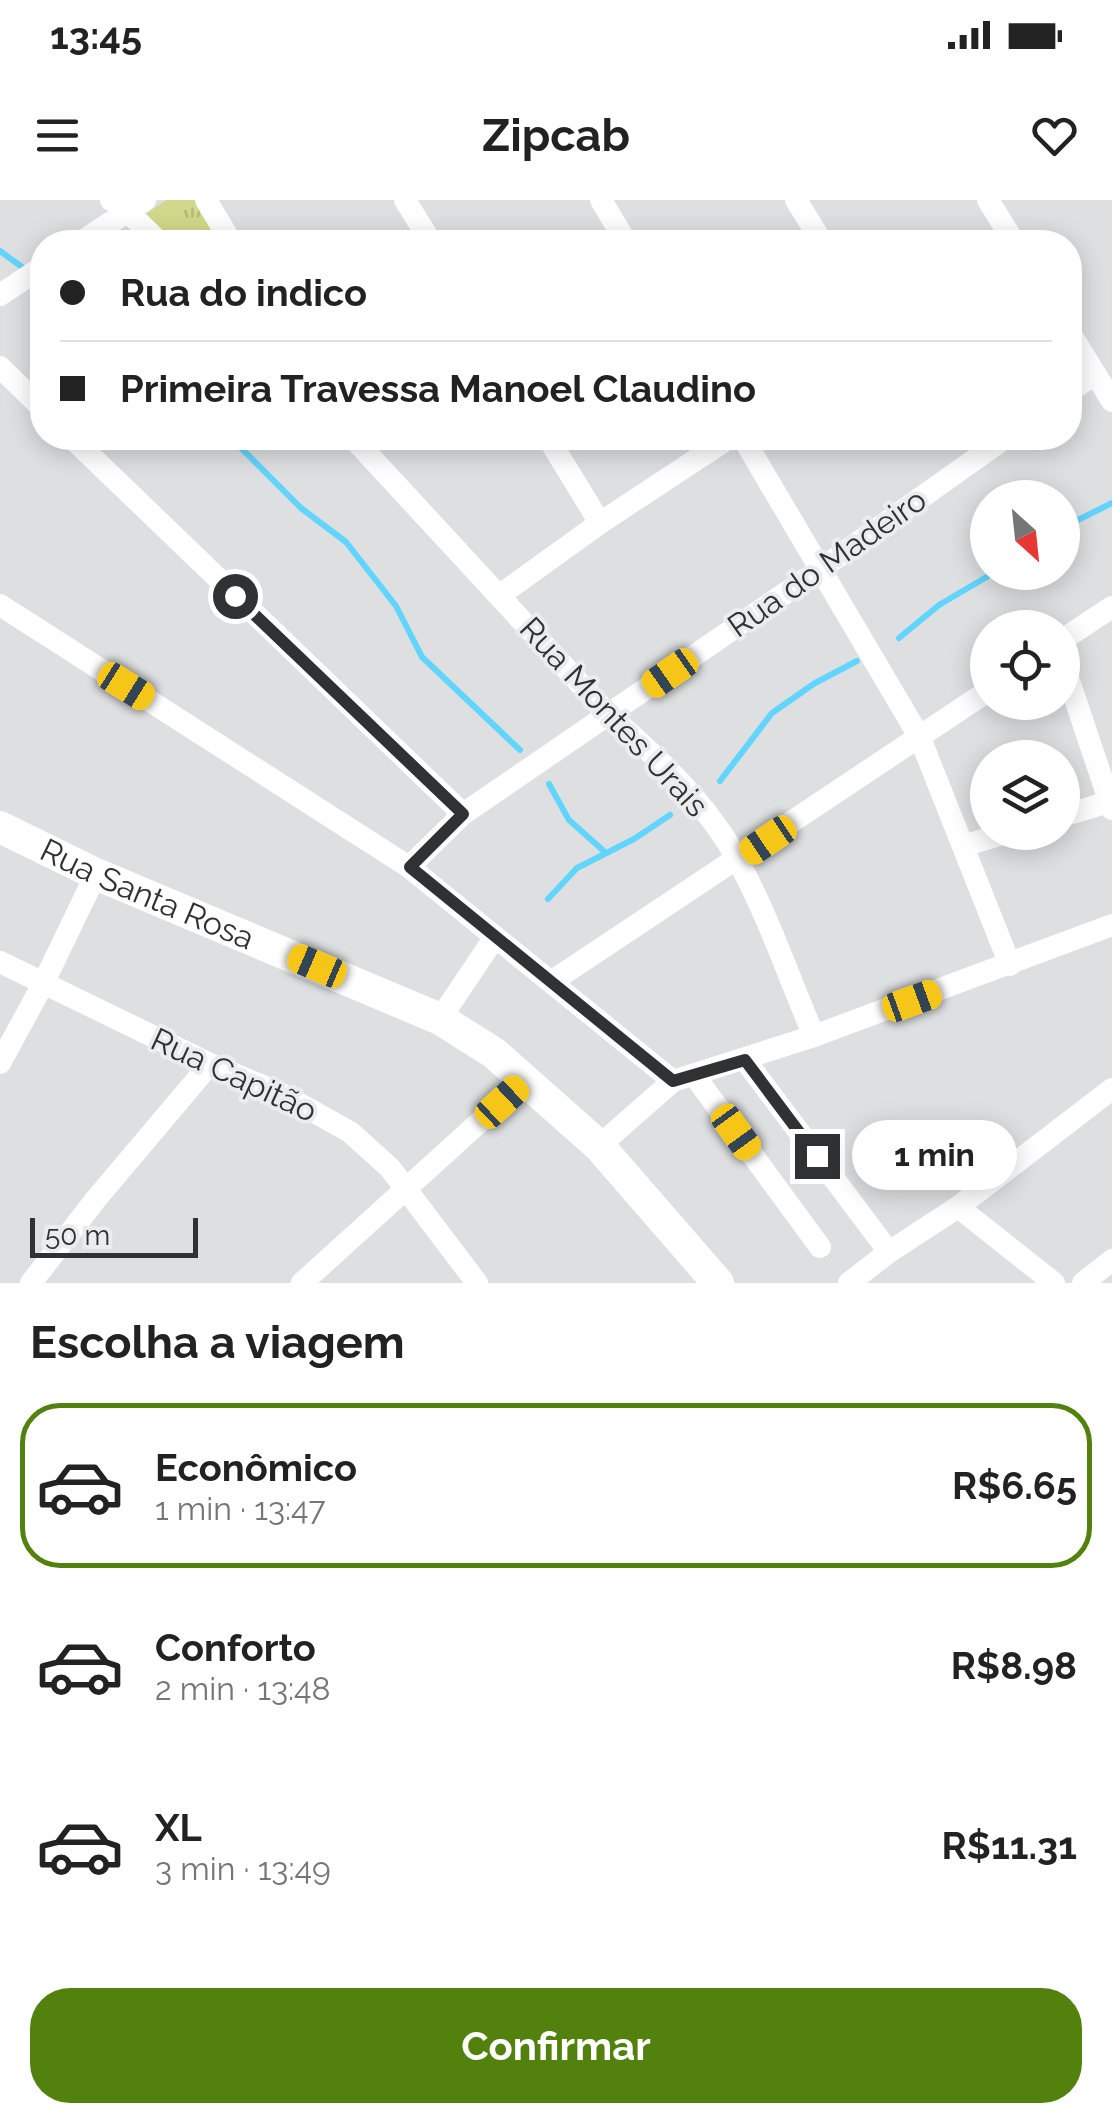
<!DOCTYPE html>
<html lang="pt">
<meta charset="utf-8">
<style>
:root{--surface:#fff;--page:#f2f2f2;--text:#222;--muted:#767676;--line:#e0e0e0;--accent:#53810e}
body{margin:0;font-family:Raleway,sans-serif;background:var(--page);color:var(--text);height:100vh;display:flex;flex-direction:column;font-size:38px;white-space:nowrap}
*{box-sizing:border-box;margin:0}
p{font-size:32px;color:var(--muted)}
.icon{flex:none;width:55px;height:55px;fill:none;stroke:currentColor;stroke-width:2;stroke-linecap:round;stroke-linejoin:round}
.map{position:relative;height:1083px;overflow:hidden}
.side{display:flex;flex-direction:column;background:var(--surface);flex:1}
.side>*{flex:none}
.top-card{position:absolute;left:30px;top:30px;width:1052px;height:220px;border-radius:40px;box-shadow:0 5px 25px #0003;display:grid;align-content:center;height:220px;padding:0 30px;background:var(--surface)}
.needle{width:65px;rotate:153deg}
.fabs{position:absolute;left:970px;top:280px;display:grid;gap:20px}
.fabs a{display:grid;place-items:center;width:110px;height:110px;border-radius:50%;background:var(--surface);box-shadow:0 5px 25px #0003;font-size:50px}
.scale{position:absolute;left:30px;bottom:25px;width:168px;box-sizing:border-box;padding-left:10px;border:5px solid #303132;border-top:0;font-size:28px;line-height:35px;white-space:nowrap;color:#303132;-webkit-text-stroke:8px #eaecee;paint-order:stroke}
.end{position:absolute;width:45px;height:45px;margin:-22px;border:12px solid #303132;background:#fff;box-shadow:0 0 0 5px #fff}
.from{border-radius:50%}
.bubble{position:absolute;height:70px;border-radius:35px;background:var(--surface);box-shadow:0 5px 25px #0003;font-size:32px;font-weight:700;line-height:70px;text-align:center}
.car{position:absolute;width:30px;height:60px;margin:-30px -15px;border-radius:12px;box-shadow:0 0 8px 2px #0007;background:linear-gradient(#f5c518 24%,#345 0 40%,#f5c518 0 76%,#345 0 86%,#f5c518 0)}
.top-card b{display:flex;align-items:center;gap:35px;height:95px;font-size:38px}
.top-card b+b{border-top:2px solid var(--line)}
.top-card i{width:25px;height:25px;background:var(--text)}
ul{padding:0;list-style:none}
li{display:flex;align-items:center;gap:30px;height:165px;margin:0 20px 15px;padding:0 10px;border:5px solid transparent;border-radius:40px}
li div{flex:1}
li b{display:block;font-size:38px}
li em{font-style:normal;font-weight:700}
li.active{border-color:var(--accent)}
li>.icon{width:90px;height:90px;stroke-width:1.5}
h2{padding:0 30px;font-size:45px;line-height:120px}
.button{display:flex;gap:20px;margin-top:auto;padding:20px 30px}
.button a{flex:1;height:115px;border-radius:40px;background:var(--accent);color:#fff;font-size:40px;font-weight:700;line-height:115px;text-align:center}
.status{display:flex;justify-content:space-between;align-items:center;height:70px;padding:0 50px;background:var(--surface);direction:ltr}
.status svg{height:28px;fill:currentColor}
header{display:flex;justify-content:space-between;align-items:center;height:130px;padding:0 30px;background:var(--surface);font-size:45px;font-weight:700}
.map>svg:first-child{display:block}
</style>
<div class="status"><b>13:45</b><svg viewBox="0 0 49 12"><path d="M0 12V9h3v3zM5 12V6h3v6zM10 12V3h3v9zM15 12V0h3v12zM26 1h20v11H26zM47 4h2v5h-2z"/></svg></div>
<header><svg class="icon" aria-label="menu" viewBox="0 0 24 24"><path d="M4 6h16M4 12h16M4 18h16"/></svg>Zipcab<svg class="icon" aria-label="heart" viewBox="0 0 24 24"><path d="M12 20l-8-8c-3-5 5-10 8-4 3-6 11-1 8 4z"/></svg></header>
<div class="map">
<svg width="1112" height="1083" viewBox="0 0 1112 1083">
<defs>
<pattern id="park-tufts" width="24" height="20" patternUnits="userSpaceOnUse" patternTransform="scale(2.5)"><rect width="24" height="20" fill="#d2d88b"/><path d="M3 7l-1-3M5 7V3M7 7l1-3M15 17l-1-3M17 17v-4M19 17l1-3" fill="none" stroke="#b5ba78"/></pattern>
</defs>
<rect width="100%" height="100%" fill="#dddfe1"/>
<path fill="url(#park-tufts)" d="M166 0H195L220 42H173L146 14Z"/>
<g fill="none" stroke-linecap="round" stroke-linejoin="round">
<path stroke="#61d5fd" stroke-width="6" d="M0 51 29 72
M231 238 301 308 346 342 396 406 422 457 520 550
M1062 328 1112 303
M899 438 939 405 995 372
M720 581 772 513 815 483 857 461
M549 584 569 620 606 653
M548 699 577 668 634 639 670 615"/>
<path stroke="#fff" stroke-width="22" d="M111 0 128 12 159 42
M206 0 231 42
M405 0 431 42
M601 0 626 42
M796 0 822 42
M988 0 1014 42
M81 42 145 0
M0 95 42 67
M1070 133 1112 201
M0 167 42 208
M1070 191 1095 174
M72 238 463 614
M353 238 609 515C656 556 707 603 737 659 768 715 789 778 814 836
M548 238 600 323
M743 238 920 538 1010 765
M500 395 600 323 729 238
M0 405 409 667 673 881
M1062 440 1112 407
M1062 460 1112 609
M1062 616 1112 601
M963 646 1009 632
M409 667 463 614 822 368 1005 238
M0 762 210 864 282 894 350 932 390 968 477 1083
M551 782 988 491
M440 819 495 737
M745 860 889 1052
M0 863 43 784 96 674
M694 875 820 1047
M599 946 673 881 814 836 1112 725
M958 1007 1054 1083
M31 1083 96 999 210 864
M302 1083 526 880
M849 1083 889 1052 958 1007 1112 889
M1083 1083 1112 1060"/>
<path stroke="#fff" stroke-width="32" id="s1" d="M0 627 96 674 440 819 494 853 599 946 718 1083"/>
</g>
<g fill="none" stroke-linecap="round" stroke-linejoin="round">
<path stroke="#303132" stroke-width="12" d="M235 396 463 614 410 667 673 881 745 860 817 956"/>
</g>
<g text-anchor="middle" stroke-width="8" stroke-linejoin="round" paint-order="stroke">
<g font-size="32" fill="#303132" stroke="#eaecee">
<text transform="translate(827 363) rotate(-35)" y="11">Rua do Madeiro</text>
<text transform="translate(614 517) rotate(47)" y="11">Rua Montes Urais</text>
<text dy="11" stroke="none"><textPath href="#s1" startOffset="162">Rua Santa Rosa</textPath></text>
<text transform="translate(234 875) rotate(25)" y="11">Rua Capitão</text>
</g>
</g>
</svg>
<div class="fabs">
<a><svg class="needle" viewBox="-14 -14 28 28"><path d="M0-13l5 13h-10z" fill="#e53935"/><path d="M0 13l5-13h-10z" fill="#767676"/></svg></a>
<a><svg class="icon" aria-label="locate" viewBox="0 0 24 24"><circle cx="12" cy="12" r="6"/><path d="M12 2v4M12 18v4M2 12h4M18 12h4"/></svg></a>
<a><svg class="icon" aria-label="layers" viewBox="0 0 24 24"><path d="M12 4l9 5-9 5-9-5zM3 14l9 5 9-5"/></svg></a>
</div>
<div class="scale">50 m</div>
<i class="end from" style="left:235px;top:396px"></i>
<i class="end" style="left:817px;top:956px"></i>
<div class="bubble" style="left:852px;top:920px;width:165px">1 min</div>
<i class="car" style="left:670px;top:473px;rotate:235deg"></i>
<i class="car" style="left:126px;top:486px;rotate:122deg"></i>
<i class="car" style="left:768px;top:640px;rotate:236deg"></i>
<i class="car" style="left:317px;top:766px;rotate:293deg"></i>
<i class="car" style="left:912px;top:801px;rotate:70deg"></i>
<i class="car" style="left:502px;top:902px;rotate:47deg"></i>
<i class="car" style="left:736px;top:932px;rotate:144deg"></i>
<div class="top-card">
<b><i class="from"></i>Rua do indico</b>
<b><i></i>Primeira Travessa Manoel Claudino</b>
</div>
</div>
<section class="side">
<h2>Escolha a viagem</h2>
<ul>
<li class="active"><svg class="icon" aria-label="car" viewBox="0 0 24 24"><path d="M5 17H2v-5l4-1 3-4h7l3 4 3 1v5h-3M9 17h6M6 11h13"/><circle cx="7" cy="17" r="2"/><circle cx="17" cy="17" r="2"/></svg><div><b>Econômico</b><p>1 min · 13:47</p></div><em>R$6.65</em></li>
<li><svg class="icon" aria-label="car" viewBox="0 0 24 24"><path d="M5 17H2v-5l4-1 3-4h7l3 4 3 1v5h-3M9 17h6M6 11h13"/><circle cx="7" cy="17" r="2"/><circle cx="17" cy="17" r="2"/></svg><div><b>Conforto</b><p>2 min · 13:48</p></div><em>R$8.98</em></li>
<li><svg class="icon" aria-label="car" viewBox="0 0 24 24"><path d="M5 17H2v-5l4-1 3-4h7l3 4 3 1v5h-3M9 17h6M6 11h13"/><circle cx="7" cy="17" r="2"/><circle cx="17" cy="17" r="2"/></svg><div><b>XL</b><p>3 min · 13:49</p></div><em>R$11.31</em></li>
</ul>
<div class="button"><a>Confirmar</a></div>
</section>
